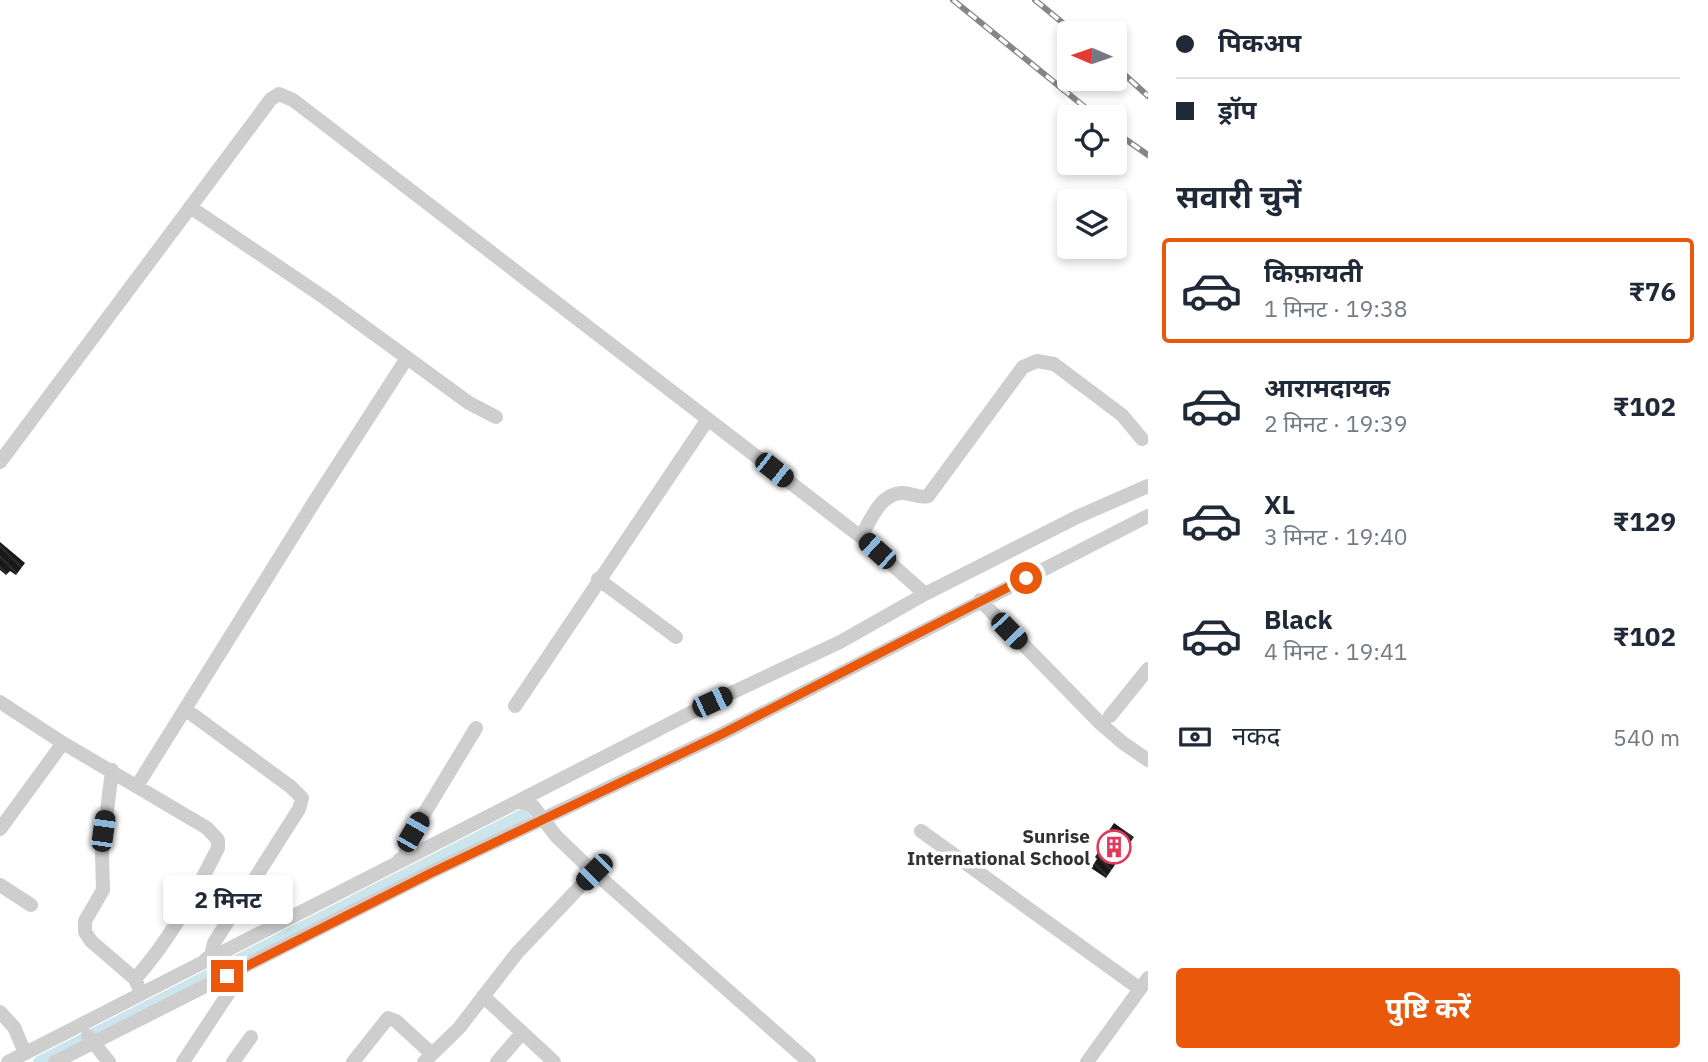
<!DOCTYPE html>
<html lang="hi">
<meta charset="utf-8">
<style>
:root{--surface:#fff;--page:#f2f2f3;--text:#1f2937;--muted:#747a83;--line:#e0e1e3;--accent:#ea580c}
body{margin:0;font-family:"IBM Plex Sans","Noto Sans Devanagari",sans-serif;background:var(--page);color:var(--text);height:100vh;display:flex;flex-direction:column;font-size:26px;white-space:nowrap}
*{box-sizing:border-box;margin:0}
p{font-size:23px;color:var(--muted)}
.icon{flex:none;width:38px;height:38px;fill:none;stroke:currentColor;stroke-width:2;stroke-linecap:round;stroke-linejoin:round}
.map{position:relative;flex:1;overflow:hidden}
.sheet{display:flex;flex-direction:column;background:var(--surface);width:560px}
.sheet>*{flex:none}
.guide{display:grid;align-content:center;height:154px;padding:0 28px;background:var(--surface)}
.needle{width:46px;rotate:272deg}
.tools{position:absolute;left:1057px;top:21px;display:grid;gap:14px}
.tools a{display:grid;place-items:center;width:70px;height:70px;border-radius:7px;background:var(--surface);box-shadow:0 4px 10px #0003;font-size:35px}
.end{position:absolute;width:32px;height:32px;margin:-16px;border:9px solid #ea580c;background:#fff;box-shadow:0 0 0 4px #fff}
.from{border-radius:50%}
.bubble{position:absolute;height:49px;border-radius:7px;background:var(--surface);box-shadow:0 4px 10px #0003;font-size:23px;font-weight:700;line-height:49px;text-align:center}
.car{position:absolute;width:21px;height:42px;margin:-21px -10px;border-radius:9px;box-shadow:0 0 5px 2px #0007;background:linear-gradient(#222 24%,#8ab4d8 0 40%,#222 0 76%,#8ab4d8 0 86%,#222 0)}
.guide b{display:flex;align-items:center;gap:24px;height:66px;font-size:26px}
.guide b+b{border-top:2px solid var(--line)}
.guide i{width:18px;height:18px;background:var(--text)}
ul{padding:0;list-style:none}
li{display:flex;align-items:center;gap:21px;height:105px;margin:0 14px 10px;padding:0 14px;border:4px solid transparent;border-radius:7px}
li div{flex:1}
li b{display:block;font-size:26px}
li em{font-style:normal;font-weight:700}
li.active{border-color:var(--accent)}
li>.icon{width:63px;height:63px;stroke-width:1.5}
h2{padding:0 28px;font-size:32px;line-height:84px}
.pay{display:flex;align-items:center;gap:18px;height:77px;padding:0 28px;font-size:26px}
.pay p{margin-inline-start:auto}
.action{display:flex;gap:14px;margin-top:auto;padding:14px 28px}
.action a{flex:1;height:80px;border-radius:7px;background:var(--accent);color:#fff;font-size:28px;font-weight:700;line-height:80px;text-align:center}
main{display:flex;flex:1;min-height:0}
.map>svg:first-child{display:block}
</style>
<main>
<div class="map">
<svg width="1148" height="1062" viewBox="0 0 1148 1062">
<defs>
<pattern id="building-back-hatch" width="6" height="6" patternUnits="userSpaceOnUse" patternTransform="scale(1.75)"><rect width="6" height="6" fill="#181818"/><path d="M-1 5l2 2M0 0l6 6M5-1l2 2" fill="none" stroke="#313131"/></pattern>
</defs>
<rect width="100%" height="100%" fill="#fff"/>
<g fill="none" stroke-linecap="round" stroke-linejoin="round">
<path stroke="#cce5ec" stroke-width="12" d="M39 1062 526 813"/>
</g>
<path fill="url(#building-back-hatch)" d="M0 542 25 563 16 575 10 571 6 575 0 570Z
M1114 823 1134 837 1106 878 1091 868 1097 859 1095 857 1110 834 1108 832Z"/>
<g fill="none" stroke-linecap="round" stroke-linejoin="round">
<path stroke="#cecece" stroke-width="14" d="M190 207 325 298 469 403 496 417
M0 462 271 99 279 94 293 100 327 126 861 537 925 594
M861 537C870 521 880 494 901 493 911 492 918 499 928 496L1023 367 1037 361 1054 364 1122 415 1142 439
M598 579 676 637
M980 600 1101 724 1123 743 1148 760
M0 702 63 743 207 828 218 840V848C195 894 169 941 135 979
M515 706 708 419
M185 709 291 787 302 798 299 809 214 943 211 955 203 962
M1110 716 1148 669
M112 770 102 852 103 890 85 921V932L91 941 135 979 138 986
M137 786 316 499 407 358
M519 801 533 806 556 836 585 864 809 1062
M0 829 63 743
M921 831 1140 989
M399 860 404 857 413 832 476 728
M0 885 31 905
M483 996 554 1062
M0 1012 14 1027 25 1053
M88 1036 109 1062
M8 1062 712 702 840 642 925 594 1077 517 1148 486
M55 1062 431 872 720 735 1148 516
M183 1062 228 994 229 988 227 976
M233 1062 251 1037
M353 1062 388 1018 396 1021 432 1054
M424 1062 459 1028 517 953 594 872
M497 1062 522 1033
M1087 1062 1148 978"/>
<defs>
<path id="rail" d="M953 0 1097 117
M1035 0 1075 33
M1115 66 1148 96
M1115 132 1148 155"/>
</defs>
<use href="#rail" stroke="#868686" stroke-width="6"/>
<use href="#rail" stroke="#fff" stroke-width="3.5" stroke-dasharray="10" stroke-linecap="butt"/>
</g>
<g fill="none" stroke-linecap="round" stroke-linejoin="round">
<path stroke="#ea580c" stroke-width="9" d="M227 976 431 873 720 735 1026 578"/>
</g>
<defs>
<symbol id="building-ring" viewBox="-11 -11 22 22"><circle r="9.5" fill="#fff" stroke="#e3385c" stroke-width="1.5"/><path d="M-4-6H4V6H1V3H-1V6H-4ZM-2.5-4.3h1.7v1.8h-1.7ZM.8-4.3h1.7v1.8H.8ZM-2.5-1h1.7V.8h-1.7ZM.8-1h1.7V.8H.8Z" fill="#e3385c"/></symbol>
</defs>
<g fill-rule="evenodd">
<use href="#building-ring" x="1095" y="828" width="38" height="38"/>
</g>
<g text-anchor="middle" stroke-width="7" stroke-linejoin="round" paint-order="stroke">
<g font-size="19" font-weight="bold" fill="#313131" stroke="#fff" text-anchor="end">
<text x="1090" y="843">Sunrise<tspan x="1090" dy="22">International School</tspan></text>
</g>
</g>
</svg>
<div class="tools">
<a><svg class="needle" viewBox="-14 -14 28 28"><path d="M0-13l5 13h-10z" fill="#e53935"/><path d="M0 13l5-13h-10z" fill="#747a83"/></svg></a>
<a><svg class="icon" aria-label="locate" viewBox="0 0 24 24"><circle cx="12" cy="12" r="6"/><path d="M12 2v4M12 18v4M2 12h4M18 12h4"/></svg></a>
<a><svg class="icon" aria-label="layers" viewBox="0 0 24 24"><path d="M12 4l9 5-9 5-9-5zM3 14l9 5 9-5"/></svg></a>
</div>
<i class="end from" style="left:1026px;top:578px"></i>
<i class="end" style="left:227px;top:976px"></i>
<div class="bubble" style="left:163px;top:875px;width:130px">2 मिनट</div>
<i class="car" style="left:774px;top:470px;rotate:128deg"></i>
<i class="car" style="left:877px;top:551px;rotate:312deg"></i>
<i class="car" style="left:1009px;top:631px;rotate:136deg"></i>
<i class="car" style="left:712px;top:702px;rotate:65deg"></i>
<i class="car" style="left:103px;top:831px;rotate:8deg"></i>
<i class="car" style="left:413px;top:832px;rotate:30deg"></i>
<i class="car" style="left:594px;top:872px;rotate:225deg"></i>
</div>
<section class="sheet">
<div class="guide">
<b><i class="from"></i>पिकअप</b>
<b><i></i>ड्रॉप</b>
</div>
<h2>सवारी चुनें</h2>
<ul>
<li class="active"><svg class="icon" aria-label="car" viewBox="0 0 24 24"><path d="M5 17H2v-5l4-1 3-4h7l3 4 3 1v5h-3M9 17h6M6 11h13"/><circle cx="7" cy="17" r="2"/><circle cx="17" cy="17" r="2"/></svg><div><b>किफ़ायती</b><p>1 मिनट · 19:38</p></div><em>₹76</em></li>
<li><svg class="icon" aria-label="car" viewBox="0 0 24 24"><path d="M5 17H2v-5l4-1 3-4h7l3 4 3 1v5h-3M9 17h6M6 11h13"/><circle cx="7" cy="17" r="2"/><circle cx="17" cy="17" r="2"/></svg><div><b>आरामदायक</b><p>2 मिनट · 19:39</p></div><em>₹102</em></li>
<li><svg class="icon" aria-label="car" viewBox="0 0 24 24"><path d="M5 17H2v-5l4-1 3-4h7l3 4 3 1v5h-3M9 17h6M6 11h13"/><circle cx="7" cy="17" r="2"/><circle cx="17" cy="17" r="2"/></svg><div><b>XL</b><p>3 मिनट · 19:40</p></div><em>₹129</em></li>
<li><svg class="icon" aria-label="car" viewBox="0 0 24 24"><path d="M5 17H2v-5l4-1 3-4h7l3 4 3 1v5h-3M9 17h6M6 11h13"/><circle cx="7" cy="17" r="2"/><circle cx="17" cy="17" r="2"/></svg><div><b>Black</b><p>4 मिनट · 19:41</p></div><em>₹102</em></li>
</ul>
<div class="pay"><svg class="icon" aria-label="cash" viewBox="0 0 24 24"><path d="M3 7h18v10H3z"/><circle cx="12" cy="12" r="2"/></svg>नकद<p>540 m</p></div>
<div class="action"><a>पुष्टि करें</a></div>
</section>
</main>
